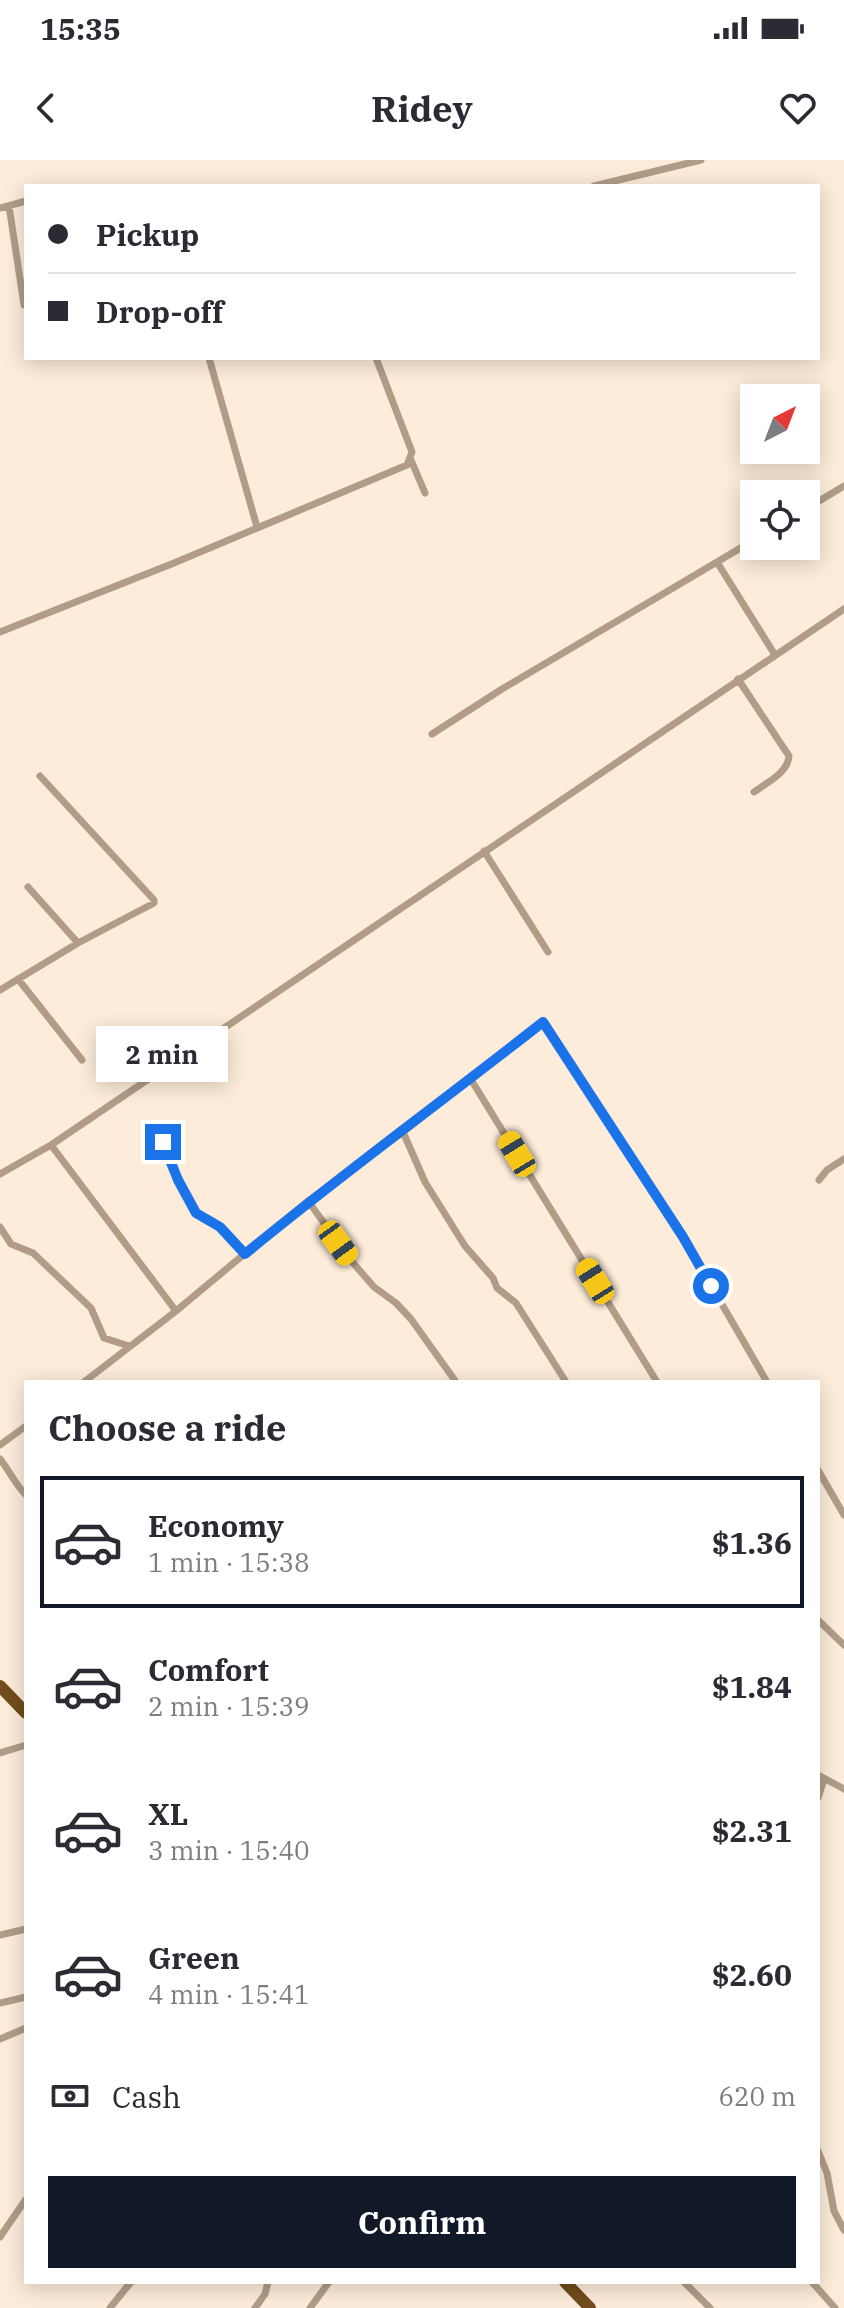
<!DOCTYPE html>
<meta charset="utf-8">
<style>
:root{--surface:#fff;--page:#f2f2f3;--text:#2b2b33;--muted:#7c7c81;--line:#e1e1e2;--accent:#111827}
body{margin:0;font-family:"IBM Plex Serif",serif;background:var(--page);color:var(--text);height:100vh;display:flex;flex-direction:column;font-size:30px;white-space:nowrap}
*{box-sizing:border-box;margin:0}
p{font-size:26px;color:var(--muted)}
.icon{flex:none;width:44px;height:44px;fill:none;stroke:currentColor;stroke-width:2;stroke-linecap:round;stroke-linejoin:round}
.map{position:relative;flex:1;overflow:hidden}
.side{position:absolute;left:24px;top:1220px;width:796px;height:904px;display:flex;flex-direction:column;background:var(--surface);border-radius:0px;box-shadow:0 4px 20px #0003}
.side>*{flex:none}
.guide{position:absolute;left:24px;top:24px;width:796px;height:176px;border-radius:0px;box-shadow:0 4px 20px #0003;display:grid;align-content:center;height:176px;padding:0 24px;background:var(--surface)}
.needle{width:52px;rotate:42deg}
.fabs{position:absolute;left:740px;top:224px;display:grid;gap:16px}
.fabs a{display:grid;place-items:center;width:80px;height:80px;border-radius:0px;background:var(--surface);box-shadow:0 4px 20px #0003;font-size:40px}
.end{position:absolute;width:36px;height:36px;margin:-18px;border:10px solid #1a73e8;background:#fff;box-shadow:0 0 0 4px #fff}
.from{border-radius:50%}
.bubble{position:absolute;height:56px;border-radius:0px;background:var(--surface);box-shadow:0 4px 20px #0003;font-size:26px;font-weight:800;line-height:56px;text-align:center}
.car{position:absolute;width:24px;height:48px;margin:-24px -12px;border-radius:10px;box-shadow:0 0 6px 2px #0007;background:linear-gradient(#f5c518 24%,#345 0 40%,#f5c518 0 76%,#345 0 86%,#f5c518 0)}
.guide b{display:flex;align-items:center;gap:28px;height:76px;font-size:30px}
.guide b+b{border-top:2px solid var(--line)}
.guide i{width:20px;height:20px;background:var(--text)}
ul{padding:0;list-style:none}
li{display:flex;align-items:center;gap:24px;height:132px;margin:0 16px 12px;padding:0 8px;border:4px solid transparent;border-radius:0px}
li div{flex:1}
li b{display:block;font-size:30px}
li em{font-style:normal;font-weight:800}
li.current{border-color:var(--accent)}
li>.icon{width:72px;height:72px;stroke-width:1.5}
h2{padding:0 24px;font-size:36px;line-height:96px}
.pay{display:flex;align-items:center;gap:20px;height:88px;padding:0 24px;font-size:30px}
.pay p{margin-inline-start:auto}
.action{display:flex;gap:16px;margin-top:auto;padding:16px 24px}
.action a{flex:1;height:92px;border-radius:0px;background:var(--accent);color:#fff;font-size:32px;font-weight:800;line-height:92px;text-align:center}
.status{display:flex;justify-content:space-between;align-items:center;height:56px;padding:0 40px;background:var(--surface);direction:ltr}
.status svg{height:22px;fill:currentColor}
header{display:flex;justify-content:space-between;align-items:center;height:104px;padding:0 24px;background:var(--surface);font-size:36px;font-weight:800}
.map>svg:first-child{display:block}
</style>
<div class="status"><b>15:35</b><svg viewBox="0 0 49 12"><path d="M0 12V9h3v3zM5 12V6h3v6zM10 12V3h3v9zM15 12V0h3v12zM26 1h20v11H26zM47 4h2v5h-2z"/></svg></div>
<header><svg class="icon" aria-label="back" viewBox="0 0 24 24"><path d="M15 5l-7 7 7 7"/></svg>Ridey<svg class="icon" aria-label="heart" viewBox="0 0 24 24"><path d="M12 20l-8-8c-3-5 5-10 8-4 3-6 11-1 8 4z"/></svg></header>
<div class="map">
<svg width="844" height="2148" viewBox="0 0 844 2148">
<rect width="100%" height="100%" fill="#fdecda"/>
<g fill="none" stroke-linecap="round" stroke-linejoin="round">
<path stroke="#b19d87" stroke-width="7" d="M594 26 701 0
M9 46 24 145
M0 48 26 41
M209 198 257 367
M411 300 425 333
M806 349 844 326
M754 380 717 402 775 495
M0 472 174 403 407 305 412 292 376 198
M738 519 789 596C788 613 766 623 754 632
M432 574 502 529 717 402
M484 691 548 792
M28 727 78 783
M18 819 82 900
M0 830 78 783 154 743V740L40 616
M470 918 657 1222
M403 972 425 1022 465 1086 493 1118 497 1128 516 1143 566 1222
M171 975 164 979 163 987 172 1009 196 1053 220 1067 245 1094
M51 985 176 1151
M0 1014 51 985 844 449
M819 1020 827 1010 844 999
M308 1041 354 1104 374 1127 396 1143 411 1159 456 1222
M0 1067 11 1084 33 1093 91 1148 104 1178 129 1186
M84 1222 176 1151 308 1041 403 972 543 862 683 1077 767 1222
M0 1285 26 1266
M0 1299C9 1310 16 1326 26 1335
M818 1310 844 1355
M818 1460 844 1485
M0 1593 26 1585
M818 1615 844 1629
M818 1638 824 1619
M0 1775 26 1769
M0 1843 26 1837
M0 1879 26 1868
M818 1991 827 2013 834 2051 844 2070
M0 2077 26 2039
M684 2122 710 2148
M812 2122 835 2148
M110 2148 131 2122
M255 2148 265 2134 268 2122
M310 2148 329 2122"/>
<path stroke="#724c1b" stroke-width="12" d="M0 1526 26 1553
M565 2122 590 2148"/>
</g>
<g fill="none" stroke-linecap="round" stroke-linejoin="round">
<path stroke="#1a73e8" stroke-width="10" d="M163 982 178 1020 196 1053 220 1067 245 1094C342 1014 444 940 543 862L683 1077 711 1126"/>
</g>
</svg>
<div class="fabs">
<a><svg class="needle" viewBox="-14 -14 28 28"><path d="M0-13l5 13h-10z" fill="#e53935"/><path d="M0 13l5-13h-10z" fill="#7c7c81"/></svg></a>
<a><svg class="icon" aria-label="locate" viewBox="0 0 24 24"><circle cx="12" cy="12" r="6"/><path d="M12 2v4M12 18v4M2 12h4M18 12h4"/></svg></a>
</div>
<i class="end from" style="left:711px;top:1126px"></i>
<i class="end" style="left:163px;top:982px"></i>
<div class="bubble" style="left:96px;top:866px;width:132px">2 min</div>
<i class="car" style="left:517px;top:994px;rotate:329deg"></i>
<i class="car" style="left:338px;top:1083px;rotate:144deg"></i>
<i class="car" style="left:595px;top:1121px;rotate:328deg"></i>
<div class="guide">
<b><i class="from"></i>Pickup</b>
<b><i></i>Drop-off</b>
</div>
<section class="side">
<h2>Choose a ride</h2>
<ul>
<li class="current"><svg class="icon" aria-label="car" viewBox="0 0 24 24"><path d="M5 17H2v-5l4-1 3-4h7l3 4 3 1v5h-3M9 17h6M6 11h13"/><circle cx="7" cy="17" r="2"/><circle cx="17" cy="17" r="2"/></svg><div><b>Economy</b><p>1 min · 15:38</p></div><em>$1.36</em></li>
<li><svg class="icon" aria-label="car" viewBox="0 0 24 24"><path d="M5 17H2v-5l4-1 3-4h7l3 4 3 1v5h-3M9 17h6M6 11h13"/><circle cx="7" cy="17" r="2"/><circle cx="17" cy="17" r="2"/></svg><div><b>Comfort</b><p>2 min · 15:39</p></div><em>$1.84</em></li>
<li><svg class="icon" aria-label="car" viewBox="0 0 24 24"><path d="M5 17H2v-5l4-1 3-4h7l3 4 3 1v5h-3M9 17h6M6 11h13"/><circle cx="7" cy="17" r="2"/><circle cx="17" cy="17" r="2"/></svg><div><b>XL</b><p>3 min · 15:40</p></div><em>$2.31</em></li>
<li><svg class="icon" aria-label="car" viewBox="0 0 24 24"><path d="M5 17H2v-5l4-1 3-4h7l3 4 3 1v5h-3M9 17h6M6 11h13"/><circle cx="7" cy="17" r="2"/><circle cx="17" cy="17" r="2"/></svg><div><b>Green</b><p>4 min · 15:41</p></div><em>$2.60</em></li>
</ul>
<div class="pay"><svg class="icon" aria-label="cash" viewBox="0 0 24 24"><path d="M3 7h18v10H3z"/><circle cx="12" cy="12" r="2"/></svg>Cash<p>620 m</p></div>
<div class="action"><a>Confirm</a></div>
</section>
</div>
